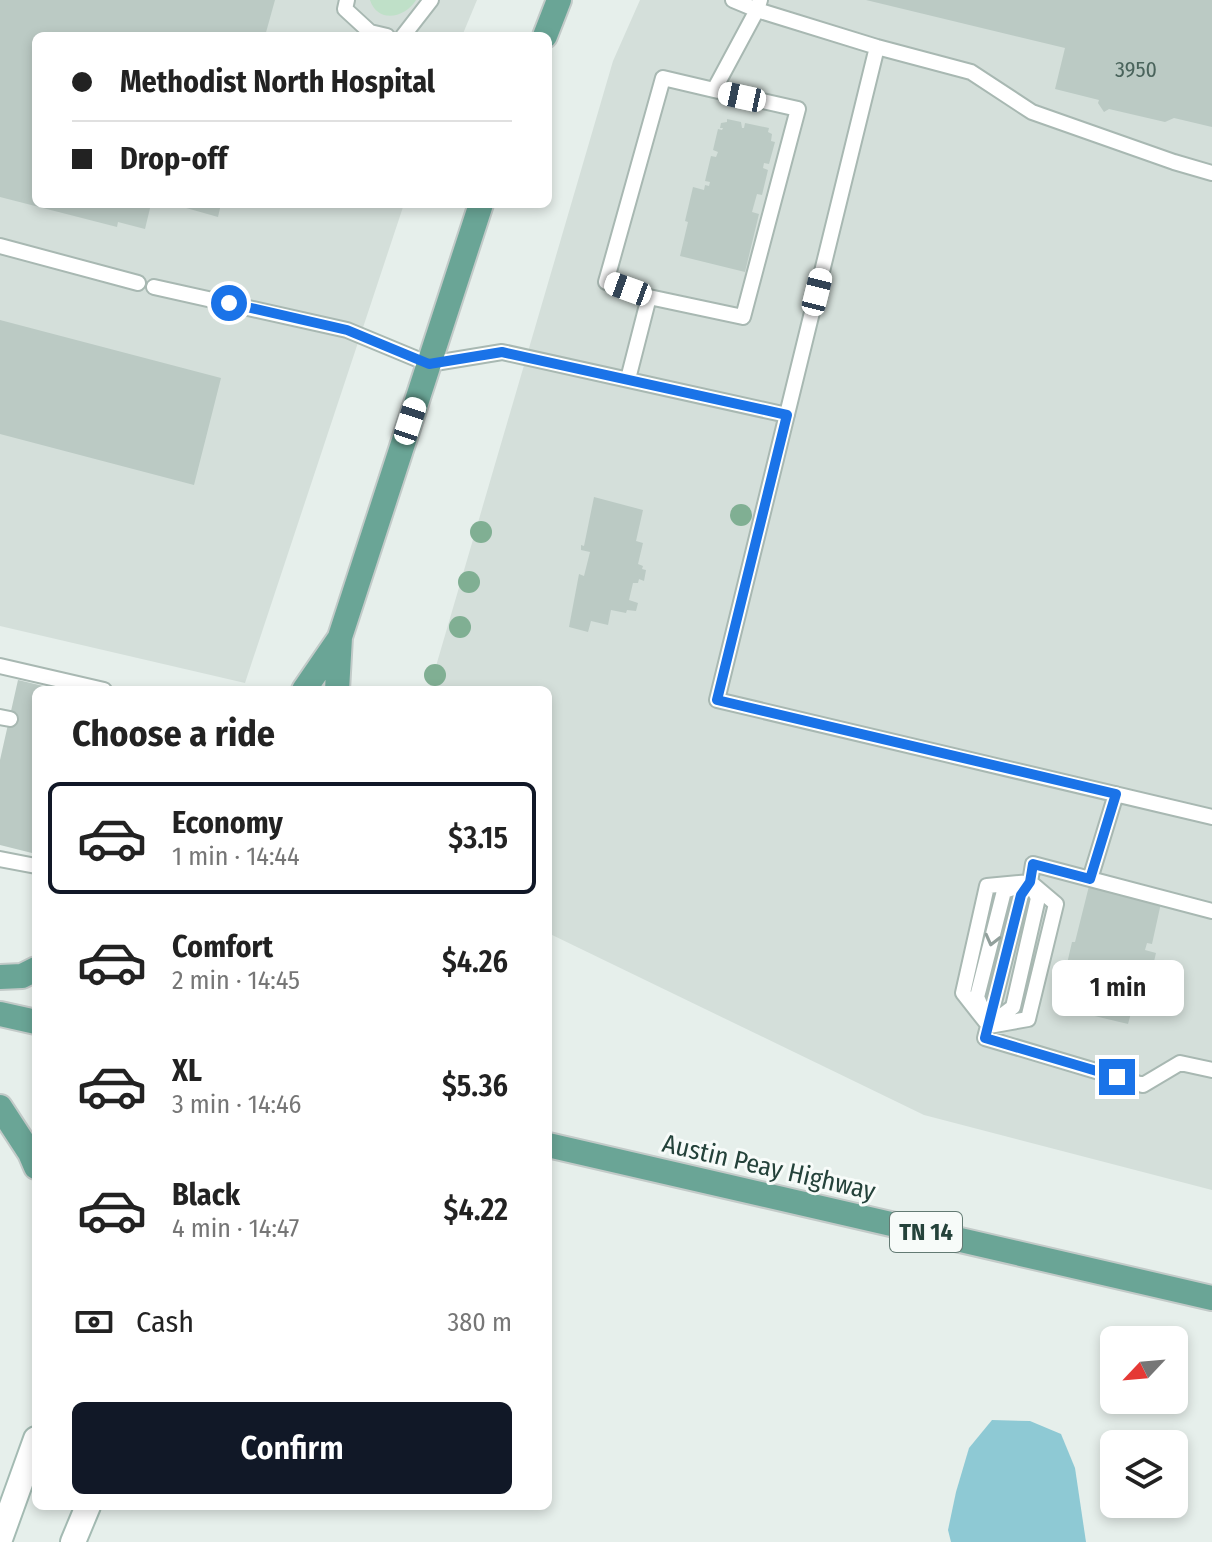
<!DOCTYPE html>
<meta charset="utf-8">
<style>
:root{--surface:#fff;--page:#f6f6f6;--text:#222;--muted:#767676;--line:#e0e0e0;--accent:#111827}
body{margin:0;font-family:"Fira Sans Condensed",sans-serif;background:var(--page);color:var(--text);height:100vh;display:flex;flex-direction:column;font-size:30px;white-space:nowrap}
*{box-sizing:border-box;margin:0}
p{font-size:26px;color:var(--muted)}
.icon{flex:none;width:44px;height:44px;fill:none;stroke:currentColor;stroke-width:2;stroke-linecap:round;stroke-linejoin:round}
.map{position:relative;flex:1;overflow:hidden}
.panel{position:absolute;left:32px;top:686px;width:520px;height:824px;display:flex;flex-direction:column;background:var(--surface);border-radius:12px;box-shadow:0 4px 12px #0003}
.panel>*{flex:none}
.hud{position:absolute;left:32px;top:32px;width:520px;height:176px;border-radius:12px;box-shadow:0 4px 12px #0003;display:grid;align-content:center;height:176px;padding:0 40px;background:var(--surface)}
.needle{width:52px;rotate:244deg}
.fabs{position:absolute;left:1100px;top:1326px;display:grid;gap:16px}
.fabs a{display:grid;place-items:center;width:88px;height:88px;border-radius:12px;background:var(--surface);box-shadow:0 4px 12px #0003;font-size:40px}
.end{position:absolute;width:36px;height:36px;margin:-18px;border:10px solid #1a73e8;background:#fff;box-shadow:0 0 0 4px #fff}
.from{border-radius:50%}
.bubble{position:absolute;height:56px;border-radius:12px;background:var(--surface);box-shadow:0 4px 12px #0003;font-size:26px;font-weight:600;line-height:56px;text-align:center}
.car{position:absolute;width:24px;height:48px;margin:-24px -12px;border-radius:10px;box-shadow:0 0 6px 2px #0007;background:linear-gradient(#fff 24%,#345 0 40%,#fff 0 76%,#345 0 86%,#fff 0)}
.hud b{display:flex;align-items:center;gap:28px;height:76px;font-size:30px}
.hud b+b{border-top:2px solid var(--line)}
.hud i{width:20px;height:20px;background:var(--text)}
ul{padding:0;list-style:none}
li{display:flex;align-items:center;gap:24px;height:112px;margin:0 16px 12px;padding:0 24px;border:4px solid transparent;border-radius:12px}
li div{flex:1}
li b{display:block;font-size:30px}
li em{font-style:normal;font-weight:600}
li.selected{border-color:var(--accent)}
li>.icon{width:72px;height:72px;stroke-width:1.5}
h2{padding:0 40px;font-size:36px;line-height:96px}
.pay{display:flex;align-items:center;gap:20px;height:88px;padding:0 40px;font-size:30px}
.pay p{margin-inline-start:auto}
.primary-button{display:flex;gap:16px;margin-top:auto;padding:16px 40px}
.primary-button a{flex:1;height:92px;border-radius:12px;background:var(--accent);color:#fff;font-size:32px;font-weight:600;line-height:92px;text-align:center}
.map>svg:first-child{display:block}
</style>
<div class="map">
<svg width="1212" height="1542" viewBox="0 0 1212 1542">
<rect width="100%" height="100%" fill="#e6efeb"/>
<path fill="#d4dfda" d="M0 0H477L462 36H36V204H404L245 683 0 626Z
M640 0H1212V1190L924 1115 548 933V690H429L613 61Z"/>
<path fill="#bfe0c8" d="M370 0H416C405 18 378 24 370 0Z"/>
<path fill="#8ec9d4" d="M992 1420 1030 1421 1061 1434 1075 1468 1086 1542H951L948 1530 956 1492 969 1448Z"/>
<path fill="#bbcac4" d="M0 0H275L265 36H36V204H151L145 229 118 222 117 227 0 197Z
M866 0H1212V127L1174 118 1165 122 1109 109 1104 112 1098 103 1099 100 1055 89 1065 48Z
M727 119 741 122 742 128H744L745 123 769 128 768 132 772 134 771 141 775 142 769 164 764 163 763 168 768 170 762 195 757 194 752 212 759 214 745 272 680 256 688 222 685 221 693 187 704 190 705 185 709 186 710 182 705 181 711 156 716 157 718 152 713 150 718 129 722 130 723 128H720L721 123 727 122Z
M172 204H221L218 217Z
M0 320 221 378 194 485 0 434Z
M594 497 643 510 636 541 643 543 638 564 643 566 642 569 646 570 644 581 639 579 638 583H633L629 600 638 603 636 611 627 610 626 613 611 610 608 625 591 621 588 632 569 627 579 574 584 576 590 552 581 550V545L584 546Z
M18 680 56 689 36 690V854L0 845V760Z
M1089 886 1161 903 1152 944 1147 943 1145 950 1156 953 1141 1016 1131 1013 1128 1024 1057 1007 1072 942H1075Z"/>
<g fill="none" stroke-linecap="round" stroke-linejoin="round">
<defs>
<path id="lane" d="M347 0 345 9 370 32 387 36
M733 0 757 10 877 47 971 72 1032 112 1174 162 1212 173
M403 36 431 0
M877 47 717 700 1212 817
M0 246 138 283
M154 287 347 330 429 364 502 352 787 415
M649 297 743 317 798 109 714 90
M628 379 649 297 606 282 663 78 714 90 757 10 760 0
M0 666 104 690
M0 717 10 719
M1116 794 1090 879 1212 911
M0 859 36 866
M1090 879 1033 864 1030 882 1021 895 985 1038 1143 1085 1180 1063 1212 1070
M1030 882 1056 904 1028 1019 989 1026 963 993 987 886Z
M983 1011 977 997 1004 891 1019 886
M992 1023 1013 1007 1038 898 1032 886"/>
<path id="secondary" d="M0 1539 36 1439
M73 1542 88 1506"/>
<path id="primary" d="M545 36 559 0
M304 690 339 639
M337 690 340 637 481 204
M0 977 22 976 36 969
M0 1014 36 1022
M0 1107 30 1153 36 1167
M548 1145 1212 1298"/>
</defs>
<use href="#lane" stroke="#a8b8b2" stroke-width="18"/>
<use href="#secondary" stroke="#a4bbb3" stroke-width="28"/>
<use href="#primary" stroke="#c2cac8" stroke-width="28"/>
<use href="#lane" stroke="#fff" stroke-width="14"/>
<use href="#secondary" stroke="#fff" stroke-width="24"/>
<use href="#primary" stroke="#6aa596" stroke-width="24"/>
</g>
<g fill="#80af93">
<circle cx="741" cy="515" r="11"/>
<circle cx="481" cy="532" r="11"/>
<circle cx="469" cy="582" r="11"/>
<circle cx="460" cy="627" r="11"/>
<circle cx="435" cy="675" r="11"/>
</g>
<defs><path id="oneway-chevron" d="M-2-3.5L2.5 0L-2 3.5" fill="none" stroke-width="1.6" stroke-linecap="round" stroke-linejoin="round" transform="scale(2)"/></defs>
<use stroke="#92a09c" href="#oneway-chevron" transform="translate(992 940) rotate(104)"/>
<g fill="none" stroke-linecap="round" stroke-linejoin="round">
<path stroke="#1a73e8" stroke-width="10" d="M229 303 347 330 429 364 502 352 787 415 717 700 1116 794 1090 879 1033 864 1030 882 1021 895 985 1038 1117 1077"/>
</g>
<g text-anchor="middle" stroke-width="6" stroke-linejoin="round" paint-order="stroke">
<g font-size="22" fill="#4a645c">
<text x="1136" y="77">3950</text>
</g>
<rect fill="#f7fbf9" stroke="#637a73" stroke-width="2" x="890" y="1212" width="72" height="40" rx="6"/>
<g font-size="24" font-weight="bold" fill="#24423a">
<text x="926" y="1240">TN 14</text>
</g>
<g font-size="26" fill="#24423a" stroke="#f7fbf9">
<text transform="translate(769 1167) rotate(13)" y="9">Austin Peay Highway</text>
</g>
</g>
</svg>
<div class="fabs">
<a><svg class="needle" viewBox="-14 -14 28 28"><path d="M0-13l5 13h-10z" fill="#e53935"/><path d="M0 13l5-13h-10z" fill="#767676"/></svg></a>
<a><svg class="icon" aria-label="layers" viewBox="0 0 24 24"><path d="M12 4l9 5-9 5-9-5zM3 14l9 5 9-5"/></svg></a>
</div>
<i class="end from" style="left:229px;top:303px"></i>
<i class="end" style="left:1117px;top:1077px"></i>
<div class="bubble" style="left:1052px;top:960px;width:132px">1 min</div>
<i class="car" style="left:742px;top:97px;rotate:282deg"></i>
<i class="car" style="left:628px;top:289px;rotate:290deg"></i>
<i class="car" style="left:817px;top:292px;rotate:14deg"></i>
<i class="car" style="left:410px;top:421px;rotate:18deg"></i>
<div class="hud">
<b><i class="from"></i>Methodist North Hospital</b>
<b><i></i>Drop-off</b>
</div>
<section class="panel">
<h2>Choose a ride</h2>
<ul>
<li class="selected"><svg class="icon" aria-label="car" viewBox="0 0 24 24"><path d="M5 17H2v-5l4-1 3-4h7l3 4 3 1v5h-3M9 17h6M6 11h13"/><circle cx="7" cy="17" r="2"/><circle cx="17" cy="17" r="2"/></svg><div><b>Economy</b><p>1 min · 14:44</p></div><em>$3.15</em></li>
<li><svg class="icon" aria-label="car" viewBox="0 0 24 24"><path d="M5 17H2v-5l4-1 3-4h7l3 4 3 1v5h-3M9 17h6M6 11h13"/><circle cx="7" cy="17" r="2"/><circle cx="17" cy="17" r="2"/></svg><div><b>Comfort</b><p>2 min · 14:45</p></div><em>$4.26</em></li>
<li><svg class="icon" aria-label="car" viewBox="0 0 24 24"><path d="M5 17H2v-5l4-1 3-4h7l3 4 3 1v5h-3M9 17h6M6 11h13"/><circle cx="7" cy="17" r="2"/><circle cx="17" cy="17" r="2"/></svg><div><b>XL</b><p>3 min · 14:46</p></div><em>$5.36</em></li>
<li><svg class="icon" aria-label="car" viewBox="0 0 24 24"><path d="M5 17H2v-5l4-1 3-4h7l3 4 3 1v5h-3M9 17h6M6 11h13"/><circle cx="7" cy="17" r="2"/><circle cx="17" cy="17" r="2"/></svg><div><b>Black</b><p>4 min · 14:47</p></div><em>$4.22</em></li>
</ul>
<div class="pay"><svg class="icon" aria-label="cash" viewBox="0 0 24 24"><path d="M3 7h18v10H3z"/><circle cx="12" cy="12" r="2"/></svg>Cash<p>380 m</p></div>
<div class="primary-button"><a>Confirm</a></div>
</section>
</div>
